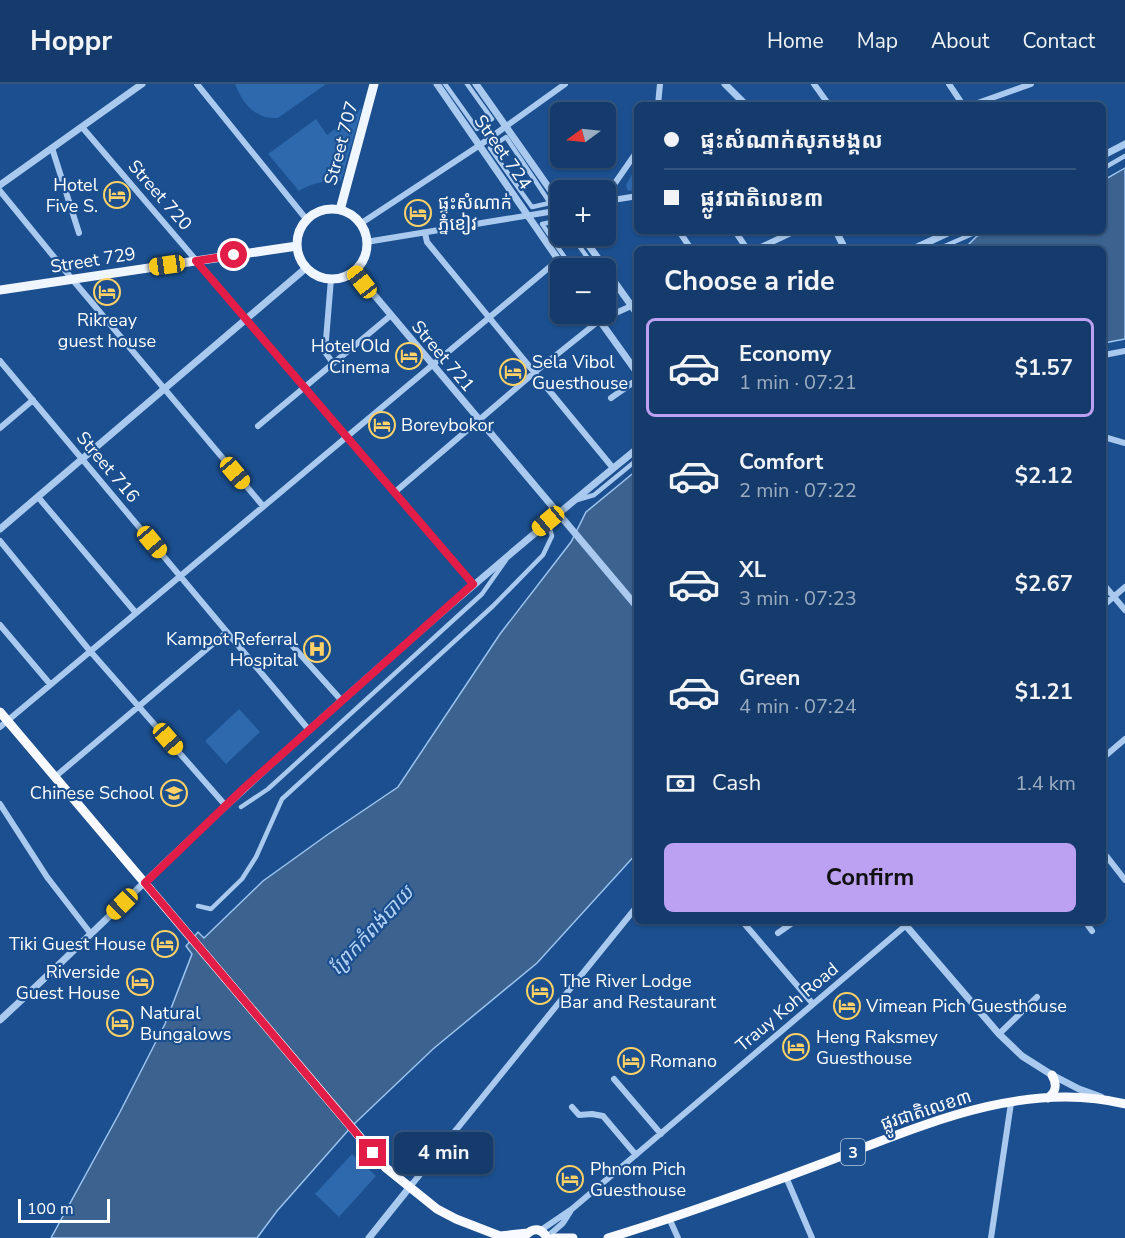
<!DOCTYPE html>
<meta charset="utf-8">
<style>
:root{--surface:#143b6b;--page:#1d4271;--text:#f1f3f6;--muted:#9dadc1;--line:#33557e;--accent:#bca0f2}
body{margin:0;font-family:"Nunito Sans","Noto Sans Khmer",sans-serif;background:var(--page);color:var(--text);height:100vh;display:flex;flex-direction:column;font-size:22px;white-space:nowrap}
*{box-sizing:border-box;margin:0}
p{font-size:20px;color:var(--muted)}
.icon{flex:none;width:33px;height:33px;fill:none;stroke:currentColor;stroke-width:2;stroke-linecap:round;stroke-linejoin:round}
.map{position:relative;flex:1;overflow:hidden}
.side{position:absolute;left:634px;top:162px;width:472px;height:678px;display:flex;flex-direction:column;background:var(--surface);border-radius:9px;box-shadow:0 2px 4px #0004,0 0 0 2px var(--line)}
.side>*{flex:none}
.guide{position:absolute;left:634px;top:18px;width:472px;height:132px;border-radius:9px;box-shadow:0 2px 4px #0004,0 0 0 2px var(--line);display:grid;align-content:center;height:132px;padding:0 30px;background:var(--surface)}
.needle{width:39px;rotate:255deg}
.fabs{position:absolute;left:550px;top:18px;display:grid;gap:12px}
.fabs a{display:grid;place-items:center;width:66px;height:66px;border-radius:9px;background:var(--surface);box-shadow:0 2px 4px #0004,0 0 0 2px var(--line);font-size:30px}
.scale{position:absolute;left:18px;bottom:15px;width:92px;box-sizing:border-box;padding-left:6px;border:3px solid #fff;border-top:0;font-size:16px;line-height:21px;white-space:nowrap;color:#fff;-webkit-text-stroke:4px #1b4f8f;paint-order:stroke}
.end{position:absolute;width:27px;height:27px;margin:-14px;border:8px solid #e11d48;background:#fff;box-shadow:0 0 0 3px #fff}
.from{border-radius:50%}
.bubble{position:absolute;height:42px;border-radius:9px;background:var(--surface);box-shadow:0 2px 4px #0004,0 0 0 2px var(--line);font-size:20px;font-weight:700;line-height:42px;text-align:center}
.car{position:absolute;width:18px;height:36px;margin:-18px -9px;border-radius:8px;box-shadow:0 0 4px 2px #0007;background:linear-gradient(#f5c518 24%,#345 0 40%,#f5c518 0 76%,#345 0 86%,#f5c518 0)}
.guide b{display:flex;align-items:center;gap:21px;height:57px;font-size:22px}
.guide b+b{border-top:2px solid var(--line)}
.guide i{width:15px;height:15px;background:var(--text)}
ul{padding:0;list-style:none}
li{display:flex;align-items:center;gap:18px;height:99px;margin:0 12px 9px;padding:0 18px;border:3px solid transparent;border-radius:9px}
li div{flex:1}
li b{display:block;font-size:22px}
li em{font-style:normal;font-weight:700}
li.selected{border-color:var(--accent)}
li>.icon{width:54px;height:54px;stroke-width:1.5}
h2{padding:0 30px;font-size:27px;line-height:72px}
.pay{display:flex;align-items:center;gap:15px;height:66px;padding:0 30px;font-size:22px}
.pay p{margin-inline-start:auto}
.button{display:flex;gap:12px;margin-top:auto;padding:12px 30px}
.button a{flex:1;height:69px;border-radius:9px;background:var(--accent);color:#111;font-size:24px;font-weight:700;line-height:69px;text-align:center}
header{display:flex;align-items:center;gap:36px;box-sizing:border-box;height:84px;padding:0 30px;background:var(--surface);border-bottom:2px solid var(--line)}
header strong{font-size:28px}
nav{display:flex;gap:33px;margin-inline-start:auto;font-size:21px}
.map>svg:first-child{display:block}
</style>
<header>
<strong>Hoppr</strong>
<nav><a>Home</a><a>Map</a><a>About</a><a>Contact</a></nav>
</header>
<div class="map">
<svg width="1125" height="1154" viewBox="0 0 1125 1154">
<rect width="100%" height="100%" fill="#1b4f8f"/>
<path fill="#2e69ad" d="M235 0H326L278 34C255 35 243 20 235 0Z
M362 24 341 97C324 97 313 98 299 107L268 70 316 35 327 51Z
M637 82V106L628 107 626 101Z
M239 625 260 648 226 680 205 657Z
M352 1070 376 1092 339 1133 315 1110Z"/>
<path fill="#3c6290" stroke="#9cc4f0" stroke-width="1.5" d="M1125 84V255L1104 259V165H964L977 152 996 147H1104V96Z
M637 386V769L537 879 433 965 352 1042 277 1127 257 1154H51L120 1028 165 940 192 870 186 862 198 848 204 854 263 797 327 751 398 703 500 550 571 458 586 428Z"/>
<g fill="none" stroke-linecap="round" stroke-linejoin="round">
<path stroke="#a9c9ee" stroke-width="4.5" d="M445 0 477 45 492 35 467 0
M506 53 550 119 532 123 490 64Z
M1104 84 1125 72
M561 136 542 140 572 184
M572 152 595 184
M938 165 979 147
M606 200 610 205 606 208
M577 416 594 411 638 375
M241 723 268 705 482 510 506 476
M198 822 211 825 242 795 256 773 282 715 493 522 543 471 552 452 548 438"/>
<path stroke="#a9c9ee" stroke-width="6" d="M197 0 307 136
M814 0 829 21
M949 0 963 21
M658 21 660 0
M972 21 1031 0
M82 43 473 500
M52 64 79 149
M0 107 72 195 263 422
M606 112 638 66
M606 117 638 112
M360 140 480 61 565 0
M679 147 691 165
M735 147 747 165
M425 149 427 158 613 384
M366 158 561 126
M757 165 795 147
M331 195 325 268 333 279
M1104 271 1125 267
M0 277 309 646
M611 314 638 295
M258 342 390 232
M0 344 33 316
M1104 353 1125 359
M395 408 535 288 600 236 638 219
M38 413 136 529
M0 457 90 567 226 722
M1104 501 1125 526
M1104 521 1125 503
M0 541 50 600
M273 556 283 555 289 558 342 617
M0 643 558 176
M1104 673 1125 655
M56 692 227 548
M0 720 47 793 91 850
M1104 769 1125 796
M742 837 813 920
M1085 837 1092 847
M778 849 795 837
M999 950 1037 913
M614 995 661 1050
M572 1023 579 1031 592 1030 603 1032 636 1071
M786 1093 812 1154
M409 1104 638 821
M669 1134 678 1154
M541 1146 572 1125 911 837
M547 1153 563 1139 570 1128
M991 1154 1011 1019"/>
<path stroke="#a9c9ee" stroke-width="7" d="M437 0 564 184
M476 0 561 121
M725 0 746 21
M1104 71 1125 60
M0 101 142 0
M836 147 845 165
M582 152 605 184
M913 165 952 147
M606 186 638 231
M354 187 638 524
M595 230 638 290
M0 445 306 184
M902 837 999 950 1022 972 1052 991 1079 1005 1101 1013
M0 936C77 865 150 791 227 721 360 597 497 479 638 364
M369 1154 409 1104"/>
<path stroke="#f0f6ff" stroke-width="9" d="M297 160a35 35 0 1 1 70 0a35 35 0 1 1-70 0Z
M340 126 374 0
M0 206 297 162"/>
<path stroke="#f8faff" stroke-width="9" d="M0 628 386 1084 437 1125 456 1135 505 1154
M1048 1014C1057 1007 1057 1000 1052 991
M526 1151C533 1143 542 1144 547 1154
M500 1152 528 1149
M554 1154H573
M608 1154C678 1133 749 1107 818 1081 914 1045 1021 994 1125 1020"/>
</g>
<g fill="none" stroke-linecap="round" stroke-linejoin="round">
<path stroke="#e11d48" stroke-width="8" d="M234 171 196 177 473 500 243 705 145 799 373 1069"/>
</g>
<defs>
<symbol id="hotel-ring" viewBox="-11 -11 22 22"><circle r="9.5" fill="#1b4f8f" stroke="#ffd166" stroke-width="1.5"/><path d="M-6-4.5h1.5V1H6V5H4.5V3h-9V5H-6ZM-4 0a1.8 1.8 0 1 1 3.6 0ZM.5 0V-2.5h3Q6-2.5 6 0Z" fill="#ffd166"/></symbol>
<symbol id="hospital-ring" viewBox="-11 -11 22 22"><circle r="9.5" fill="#1b4f8f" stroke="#ffd166" stroke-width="1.5"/><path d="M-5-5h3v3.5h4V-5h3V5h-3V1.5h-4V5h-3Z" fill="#ffd166"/></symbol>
<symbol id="school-ring" viewBox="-11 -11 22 22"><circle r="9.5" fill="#1b4f8f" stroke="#ffd166" stroke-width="1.5"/><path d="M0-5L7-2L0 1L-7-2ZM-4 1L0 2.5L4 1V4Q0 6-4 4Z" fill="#ffd166"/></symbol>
</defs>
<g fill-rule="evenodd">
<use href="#hotel-ring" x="102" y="96" width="30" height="30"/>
<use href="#hotel-ring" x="403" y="114" width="30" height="30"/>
<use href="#hotel-ring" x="92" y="193" width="30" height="30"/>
<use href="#hotel-ring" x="394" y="257" width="30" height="30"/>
<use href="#hotel-ring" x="498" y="273" width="30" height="30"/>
<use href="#hotel-ring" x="367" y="326" width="30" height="30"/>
<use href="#hospital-ring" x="302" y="550" width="30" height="30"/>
<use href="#school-ring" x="159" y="694" width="30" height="30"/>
<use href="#hotel-ring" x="150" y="845" width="30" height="30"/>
<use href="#hotel-ring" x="125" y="883" width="30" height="30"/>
<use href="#hotel-ring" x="525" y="892" width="30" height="30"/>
<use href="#hotel-ring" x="832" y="907" width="30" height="30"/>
<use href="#hotel-ring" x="105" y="924" width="30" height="30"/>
<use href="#hotel-ring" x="781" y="948" width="30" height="30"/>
<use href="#hotel-ring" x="616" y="962" width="30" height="30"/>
<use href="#hotel-ring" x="555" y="1080" width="30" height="30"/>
</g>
<g text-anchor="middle" stroke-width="4.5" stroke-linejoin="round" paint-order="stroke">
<rect fill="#1b4f8f" stroke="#bbcadd" stroke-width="1.5" x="841" y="1055" width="24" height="26" rx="4.5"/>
<g font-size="16" font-weight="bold" fill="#fff">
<text x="853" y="1074">3</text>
</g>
<g font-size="18" fill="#fff" stroke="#1b4f8f">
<text transform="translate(341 59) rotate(-75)" y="6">Street 707</text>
<text transform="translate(503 68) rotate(55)" y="6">Street 724</text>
<text transform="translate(160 111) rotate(49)" y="6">Street 720</text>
<text transform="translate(93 176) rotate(-9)" y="6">Street 729</text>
<text transform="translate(443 272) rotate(50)" y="6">Street 721</text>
<text transform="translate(108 383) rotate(50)" y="6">Street 716</text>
<text transform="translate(787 923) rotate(-40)" y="6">Trauy Koh Road</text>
<text transform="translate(926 1026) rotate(-18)" y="6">ផ្លូវជាតិលេខ៣</text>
</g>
<g font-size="18" fill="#fff" stroke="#1b4f8f" text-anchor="start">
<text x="98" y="107" text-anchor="end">Hotel<tspan x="98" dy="21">Five S.</tspan></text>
<text x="438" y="125">ផ្ទះសំណាក់<tspan x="438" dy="21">ភ្នំខៀវ</tspan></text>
<text x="107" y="242" text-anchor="middle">Rikreay<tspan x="107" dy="21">guest house</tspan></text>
<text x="390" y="268" text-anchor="end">Hotel Old<tspan x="390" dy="21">Cinema</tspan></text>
<text x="532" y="284">Sela Vibol<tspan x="532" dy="21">Guesthouse</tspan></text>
<text x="401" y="347">Boreybokor</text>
<text x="298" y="561" text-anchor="end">Kampot Referral<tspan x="298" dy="21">Hospital</tspan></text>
<text x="154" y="715" text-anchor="end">Chinese School</text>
<text x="146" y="866" text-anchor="end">Tiki Guest House</text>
<text x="120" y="894" text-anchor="end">Riverside<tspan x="120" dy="21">Guest House</tspan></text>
<text x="560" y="903">The River Lodge<tspan x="560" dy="21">Bar and Restaurant</tspan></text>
<text x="866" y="928">Vimean Pich Guesthouse</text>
<text x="140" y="935">Natural<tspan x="140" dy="21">Bungalows</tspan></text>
<text x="816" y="959">Heng Raksmey<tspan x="816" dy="21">Guesthouse</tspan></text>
<text x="650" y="983">Romano</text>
<text x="590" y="1091">Phnom Pich<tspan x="590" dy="21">Guesthouse</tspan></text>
</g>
<g font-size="20" font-style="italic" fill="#b5d3f5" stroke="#1b4f8f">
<text transform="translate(371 846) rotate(-47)" y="7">ព្រែកកំពង់បាយ</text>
</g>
</g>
</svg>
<div class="fabs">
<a><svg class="needle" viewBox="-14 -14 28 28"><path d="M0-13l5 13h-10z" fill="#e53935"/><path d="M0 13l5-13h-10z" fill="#9dadc1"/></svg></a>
<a>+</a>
<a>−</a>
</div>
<div class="scale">100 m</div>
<i class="end from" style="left:234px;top:171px"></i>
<i class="end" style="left:373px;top:1069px"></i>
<div class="bubble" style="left:394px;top:1048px;width:99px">4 min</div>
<i class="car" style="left:167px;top:181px;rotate:262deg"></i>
<i class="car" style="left:362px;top:198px;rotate:322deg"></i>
<i class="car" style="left:235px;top:389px;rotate:140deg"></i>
<i class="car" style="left:548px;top:437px;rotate:230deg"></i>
<i class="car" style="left:152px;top:458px;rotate:140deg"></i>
<i class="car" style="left:168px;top:655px;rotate:139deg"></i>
<i class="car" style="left:122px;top:820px;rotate:226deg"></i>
<div class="guide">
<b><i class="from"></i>ផ្ទះសំណាក់សុភមង្គល</b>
<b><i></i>ផ្លូវជាតិលេខ៣</b>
</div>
<section class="side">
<h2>Choose a ride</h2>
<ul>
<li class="selected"><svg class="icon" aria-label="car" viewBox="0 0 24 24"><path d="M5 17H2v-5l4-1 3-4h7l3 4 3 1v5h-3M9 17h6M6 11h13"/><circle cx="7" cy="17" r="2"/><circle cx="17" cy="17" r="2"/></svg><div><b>Economy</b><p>1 min · 07:21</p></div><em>$1.57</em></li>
<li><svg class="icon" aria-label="car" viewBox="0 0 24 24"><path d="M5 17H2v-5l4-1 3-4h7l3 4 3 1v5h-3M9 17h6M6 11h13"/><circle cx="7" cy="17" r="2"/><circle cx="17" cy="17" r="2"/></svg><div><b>Comfort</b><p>2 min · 07:22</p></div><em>$2.12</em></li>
<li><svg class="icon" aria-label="car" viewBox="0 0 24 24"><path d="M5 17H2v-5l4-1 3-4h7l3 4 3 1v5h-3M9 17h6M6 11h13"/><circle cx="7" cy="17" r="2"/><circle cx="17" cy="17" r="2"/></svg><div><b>XL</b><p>3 min · 07:23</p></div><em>$2.67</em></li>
<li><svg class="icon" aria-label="car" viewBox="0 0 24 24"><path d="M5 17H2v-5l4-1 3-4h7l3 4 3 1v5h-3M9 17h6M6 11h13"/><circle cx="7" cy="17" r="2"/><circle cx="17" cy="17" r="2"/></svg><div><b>Green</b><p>4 min · 07:24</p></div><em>$1.21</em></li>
</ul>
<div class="pay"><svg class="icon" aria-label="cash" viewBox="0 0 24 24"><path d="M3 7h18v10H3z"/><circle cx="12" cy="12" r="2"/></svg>Cash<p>1.4 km</p></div>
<div class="button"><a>Confirm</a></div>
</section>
</div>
